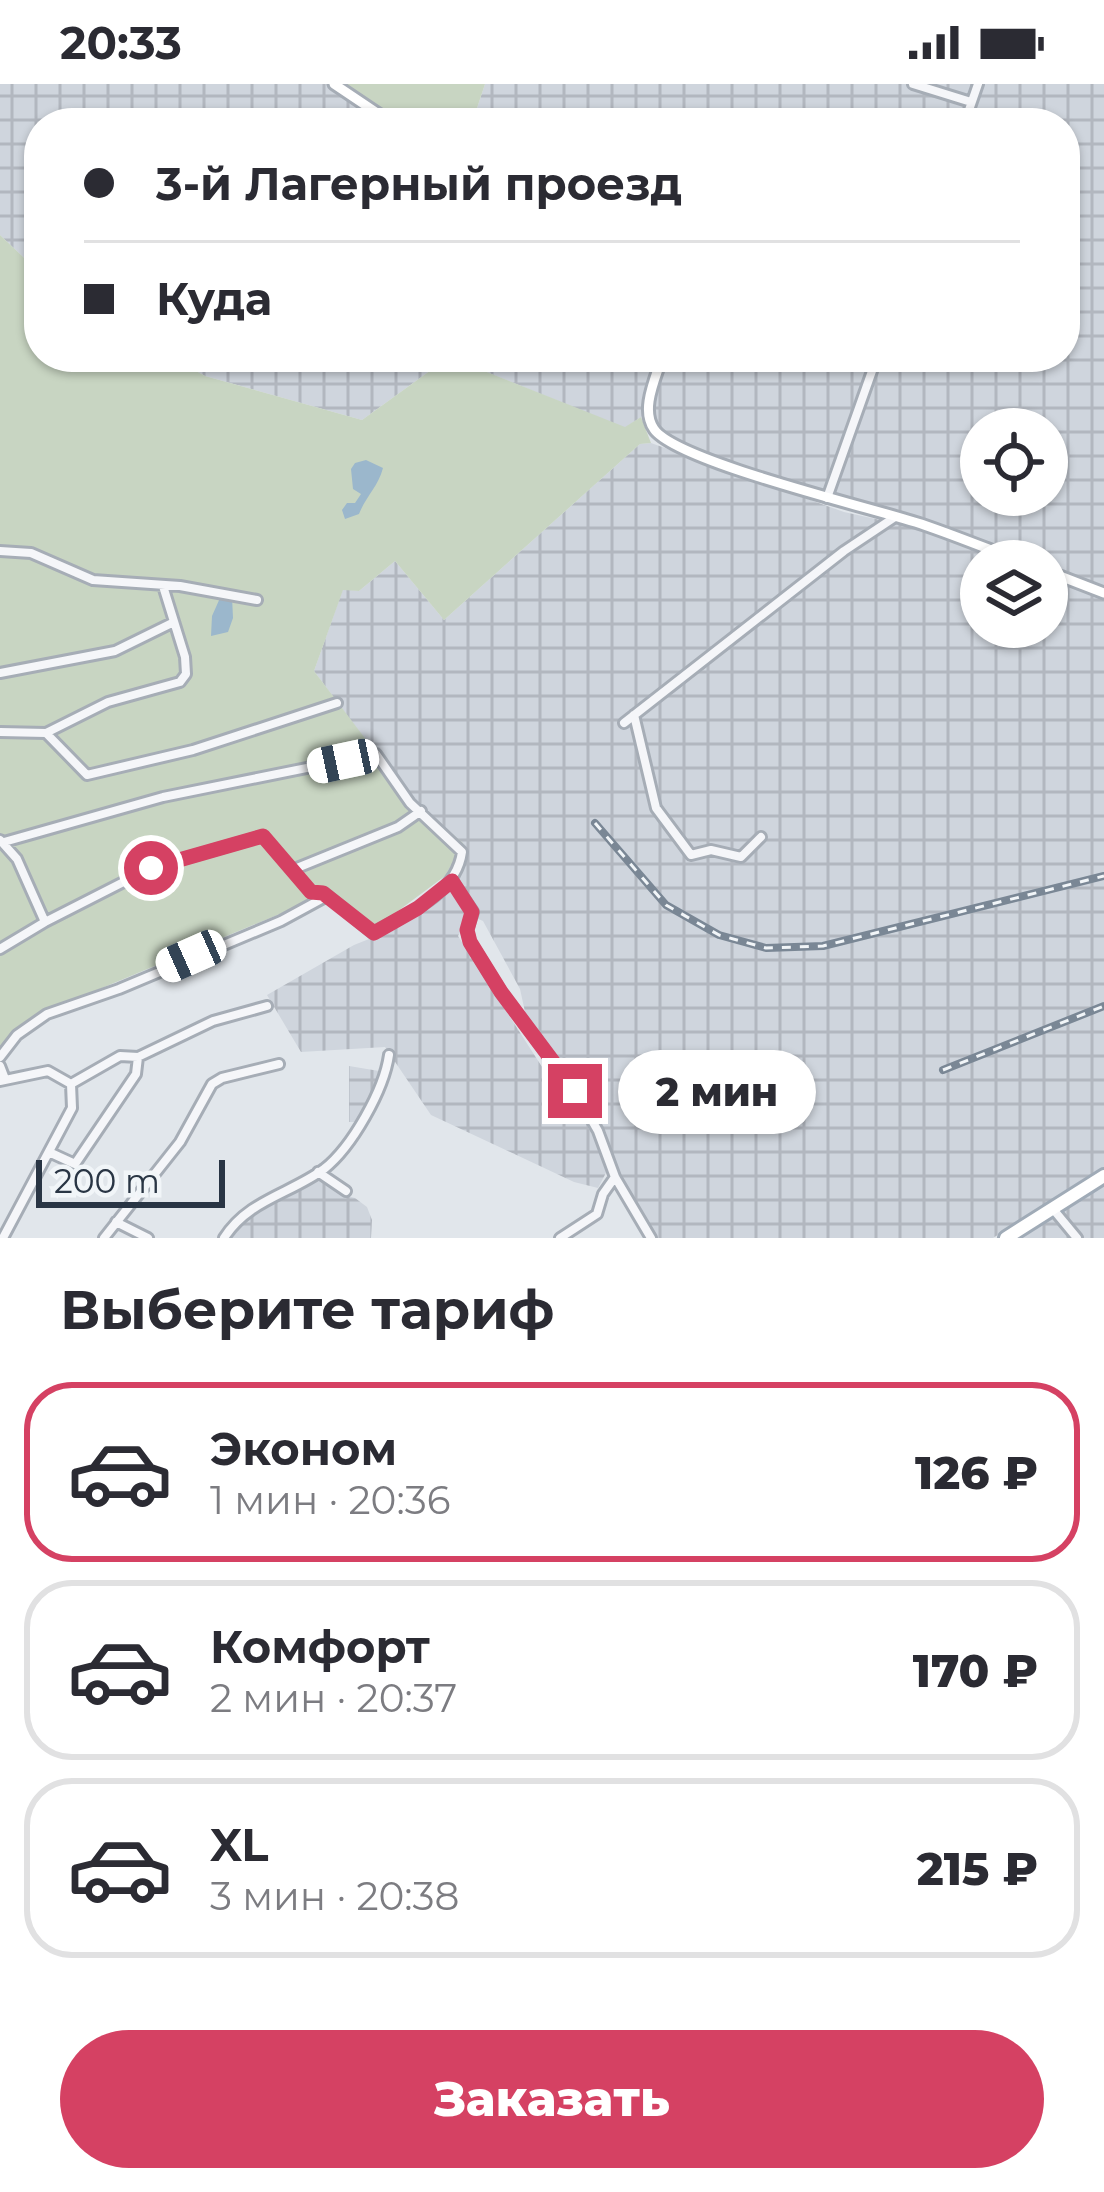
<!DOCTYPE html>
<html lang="ru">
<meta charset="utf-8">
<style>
:root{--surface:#fff;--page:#f7f7f7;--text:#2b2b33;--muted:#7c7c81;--line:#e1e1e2;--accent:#d54163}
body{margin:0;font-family:Montserrat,sans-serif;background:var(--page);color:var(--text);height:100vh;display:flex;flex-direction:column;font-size:45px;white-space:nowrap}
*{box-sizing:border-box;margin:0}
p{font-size:39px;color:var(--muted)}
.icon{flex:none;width:66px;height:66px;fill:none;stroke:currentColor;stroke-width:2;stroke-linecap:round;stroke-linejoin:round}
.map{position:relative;height:1154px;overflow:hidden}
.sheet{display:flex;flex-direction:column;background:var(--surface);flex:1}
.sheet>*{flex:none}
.top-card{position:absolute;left:24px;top:24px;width:1056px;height:264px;border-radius:48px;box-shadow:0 3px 9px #0004;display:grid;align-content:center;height:264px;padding:0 60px;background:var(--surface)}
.controls{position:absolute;left:960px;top:324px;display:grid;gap:24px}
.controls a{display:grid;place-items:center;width:108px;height:108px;border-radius:50%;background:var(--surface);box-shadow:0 3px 9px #0004;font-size:60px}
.scale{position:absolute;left:36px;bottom:30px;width:189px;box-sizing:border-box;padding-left:12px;border:6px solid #293544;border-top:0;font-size:33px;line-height:42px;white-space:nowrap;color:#293544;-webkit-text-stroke:9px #f1f5f8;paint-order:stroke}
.end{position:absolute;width:54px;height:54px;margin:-27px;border:15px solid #d54163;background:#fff;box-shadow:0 0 0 6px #fff}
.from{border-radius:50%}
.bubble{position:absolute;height:84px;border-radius:42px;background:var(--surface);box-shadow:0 3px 9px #0004;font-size:39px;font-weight:800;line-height:84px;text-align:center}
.car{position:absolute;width:36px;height:72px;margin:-36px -18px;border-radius:15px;box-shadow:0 0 9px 3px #0007;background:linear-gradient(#fff 24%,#345 0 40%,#fff 0 76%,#345 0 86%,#fff 0)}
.top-card b{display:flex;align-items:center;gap:42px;height:114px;font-size:45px}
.top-card b+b{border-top:3px solid var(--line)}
.top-card i{width:30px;height:30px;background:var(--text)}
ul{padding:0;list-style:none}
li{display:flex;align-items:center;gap:36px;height:180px;margin:0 24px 18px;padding:0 36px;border:6px solid var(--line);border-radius:48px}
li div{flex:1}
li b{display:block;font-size:45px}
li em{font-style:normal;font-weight:800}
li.selected{border-color:var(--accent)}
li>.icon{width:108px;height:108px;stroke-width:1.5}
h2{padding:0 60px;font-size:54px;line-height:144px}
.button{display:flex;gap:24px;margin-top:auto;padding:24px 60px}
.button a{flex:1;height:138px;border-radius:72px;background:var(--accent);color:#fff;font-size:48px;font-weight:800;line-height:138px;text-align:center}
.status{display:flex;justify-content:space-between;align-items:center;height:84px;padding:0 60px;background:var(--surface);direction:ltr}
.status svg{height:33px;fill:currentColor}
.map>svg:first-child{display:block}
</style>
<div class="status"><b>20:33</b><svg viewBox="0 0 49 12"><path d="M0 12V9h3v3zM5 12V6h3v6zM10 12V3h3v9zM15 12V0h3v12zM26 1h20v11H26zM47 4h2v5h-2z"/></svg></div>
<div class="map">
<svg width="1104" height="1154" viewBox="0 0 1104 1154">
<defs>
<pattern id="industrial-grid" width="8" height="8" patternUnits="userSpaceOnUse" patternTransform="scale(3)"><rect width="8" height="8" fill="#cfd5dd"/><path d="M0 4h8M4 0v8" fill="none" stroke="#b2b7bf"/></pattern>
</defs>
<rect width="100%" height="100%" fill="#e1e6eb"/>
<path fill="url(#industrial-grid)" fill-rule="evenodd" d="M0 0H327L386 39H39V188L0 151Z
M485 0H1104V505L1047 484V477H1029L904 430 779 396 680 357 661 348 653 337V321L665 273H1065V39H472ZM981 345H1047V411H981Z
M171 273H656L641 333 625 344 449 273 362 336 205 292Z
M651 359 844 428 926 446 1007 477H981V543H1047V493L1104 514V1083L993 1154H654L618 1093 606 1048 583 1010 527 937 520 905 483 837 469 831 458 852 544 986 555 989 567 1003 609 1083 598 1104 574 1098 431 1031 385 963 301 968 267 911 354 861 379 851 451 806 408 713 314 587 343 505 359 507 395 477 444 536 640 360Z
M349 982 385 988 374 1012 356 1038H349Z
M318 1092 340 1110 355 1114 367 1123 372 1136 371 1154H226L242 1134Z
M1104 1100V1154H1018L1070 1123Z"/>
<path fill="#c8d5c2" d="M334 0H485L472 39H392Z
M0 151 39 188V273H171L205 292 362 336 449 273 625 343 641 333 651 359 640 360 444 536 395 477 359 507 343 506 314 587 411 715 463 759 445 792 367 850 330 809 42 929 0 964Z"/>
<path fill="#9bb7cc" d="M366 376 383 384C378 403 366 412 359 430L345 435 342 426 347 419H355L361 410 353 405 351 385 355 379Z
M232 513 233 534 228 548 211 552 212 532 220 514Z"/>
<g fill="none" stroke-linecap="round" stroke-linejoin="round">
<defs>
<path id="street" d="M913 0 971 18
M968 29 978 0
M827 414 877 273
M0 467 31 469 93 496 180 502 257 516
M0 589 115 567 174 538
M634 631 656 724 691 771 711 766 741 773 761 753
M624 639 844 467 895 433
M0 648 46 649 108 618 180 598 186 590 185 573 163 502
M46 649 87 691 193 666 337 619
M0 756 17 775 45 838 151 784 263 752 311 808 324 809 373 849C408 829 456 811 462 768L410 719 376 670 163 713 4 758
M292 786 398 743 421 727
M452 797 473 828 467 846 470 858 501 908 575 1007 598 1047 615 1093 651 1154
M0 865 45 838
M0 973 17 951 47 930 119 905 281 837 327 812
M0 982 5 995
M0 997 48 987 71 1000
M71 1000 120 972 138 973 213 937 267 922
M51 1069 75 1080 136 990 138 973
M318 1088 346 1107
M1053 1125 1077 1154
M116 1138 148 1154
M3 1154 72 1024 71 1000
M104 1154 180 1058 212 1000 222 994 279 980
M224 1154C248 1116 290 1110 324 1085 352 1063 384 1006 389 971
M560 1154 597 1130 603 1110 615 1093"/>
<path id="secondary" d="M334 0 392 39
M662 273C656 294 640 325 654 345 676 378 877 425 924 441 956 452 988 465 1020 477
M1047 487 1104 509"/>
<path id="primary" d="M1006 1154 1104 1092"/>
</defs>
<use href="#street" stroke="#a6adb6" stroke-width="14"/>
<use href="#secondary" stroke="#a6adb6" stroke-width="15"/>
<use href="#primary" stroke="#a0abb7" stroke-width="18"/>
<use href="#street" stroke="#f5f6f9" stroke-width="8"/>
<use href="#secondary" stroke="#fff" stroke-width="9"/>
<use href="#primary" stroke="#fff" stroke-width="12"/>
<defs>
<path id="rail" d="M595 739 666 821 719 851 766 864 823 862 1104 792
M943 986 1104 922"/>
</defs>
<use href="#rail" stroke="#7a8795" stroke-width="8"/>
<use href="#rail" stroke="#f1f5f8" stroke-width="3" stroke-dasharray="9" stroke-linecap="butt"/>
</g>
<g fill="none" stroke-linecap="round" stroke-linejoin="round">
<path stroke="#d54163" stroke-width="15" d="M151 784 263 752 311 808 323 809 374 849 418 824 452 797 472 828 467 846 470 858 501 908 575 1007"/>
</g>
</svg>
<div class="controls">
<a><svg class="icon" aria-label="locate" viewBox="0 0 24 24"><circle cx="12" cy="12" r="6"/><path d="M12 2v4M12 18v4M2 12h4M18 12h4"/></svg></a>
<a><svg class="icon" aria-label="layers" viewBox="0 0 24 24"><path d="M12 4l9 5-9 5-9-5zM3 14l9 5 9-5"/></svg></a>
</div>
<div class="scale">200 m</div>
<i class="end from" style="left:151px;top:784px"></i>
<i class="end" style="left:575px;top:1007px"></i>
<div class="bubble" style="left:618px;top:966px;width:198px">2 мин</div>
<i class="car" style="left:343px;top:677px;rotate:258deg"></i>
<i class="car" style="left:191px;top:872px;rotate:246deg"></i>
<div class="top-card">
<b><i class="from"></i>3-й Лагерный проезд</b>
<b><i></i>Куда</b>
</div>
</div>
<section class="sheet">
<h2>Выберите тариф</h2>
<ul>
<li class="selected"><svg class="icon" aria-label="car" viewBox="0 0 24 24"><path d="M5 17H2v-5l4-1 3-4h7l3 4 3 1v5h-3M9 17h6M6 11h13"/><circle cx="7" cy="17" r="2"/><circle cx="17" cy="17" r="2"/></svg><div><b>Эконом</b><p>1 мин · 20:36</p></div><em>126 ₽</em></li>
<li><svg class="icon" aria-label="car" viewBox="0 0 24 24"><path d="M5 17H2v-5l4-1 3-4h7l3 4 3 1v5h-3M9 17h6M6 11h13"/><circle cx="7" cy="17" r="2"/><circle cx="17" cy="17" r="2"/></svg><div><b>Комфорт</b><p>2 мин · 20:37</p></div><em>170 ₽</em></li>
<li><svg class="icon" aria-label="car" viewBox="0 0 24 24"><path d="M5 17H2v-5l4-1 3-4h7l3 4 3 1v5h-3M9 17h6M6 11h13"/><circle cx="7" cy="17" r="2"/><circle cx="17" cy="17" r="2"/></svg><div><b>XL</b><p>3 мин · 20:38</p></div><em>215 ₽</em></li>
</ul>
<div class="button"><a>Заказать</a></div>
</section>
